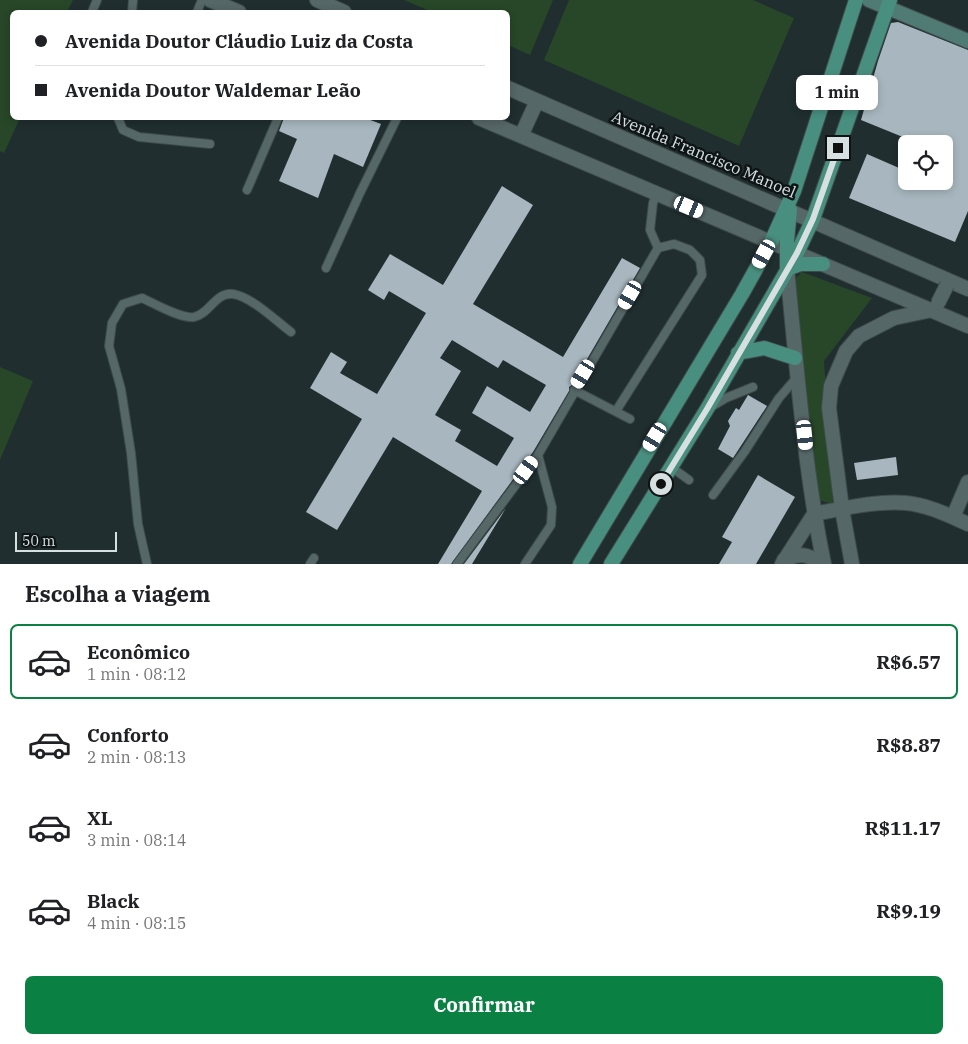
<!DOCTYPE html>
<html lang="pt">
<meta charset="utf-8">
<style>
:root{--surface:#fff;--page:#f2f2f2;--text:#202124;--muted:#757577;--line:#e0e0e0;--accent:#0b8043}
body{margin:0;font-family:"IBM Plex Serif",serif;background:var(--page);color:var(--text);height:100vh;display:flex;flex-direction:column;font-size:19px;white-space:nowrap}
*{box-sizing:border-box;margin:0}
p{font-size:16px;color:var(--muted)}
.icon{flex:none;width:28px;height:28px;fill:none;stroke:currentColor;stroke-width:2;stroke-linecap:round;stroke-linejoin:round}
.map{position:relative;height:564px;overflow:hidden}
.drawer{display:flex;flex-direction:column;background:var(--surface);flex:1}
.drawer>*{flex:none}
.top-card{position:absolute;left:10px;top:10px;width:500px;height:110px;border-radius:8px;box-shadow:0 2px 8px #0003;display:grid;align-content:center;height:110px;padding:0 25px;background:var(--surface)}
.fabs{position:absolute;left:898px;top:135px;display:grid;gap:10px}
.fabs a{display:grid;place-items:center;width:55px;height:55px;border-radius:8px;background:var(--surface);box-shadow:0 2px 8px #0003;font-size:25px}
.scale{position:absolute;left:15px;bottom:12px;width:102px;box-sizing:border-box;padding-left:5px;border:2px solid #d6e0e0;border-top:0;font-size:14px;line-height:18px;white-space:nowrap;color:#d6e0e0;-webkit-text-stroke:4px #0f1516;paint-order:stroke}
.end{position:absolute;width:22px;height:22px;margin:-11px;border:6px solid #d6e0e0;background:#111;box-shadow:0 0 0 2px #111}
.from{border-radius:50%}
.bubble{position:absolute;height:35px;border-radius:8px;background:var(--surface);box-shadow:0 2px 8px #0003;font-size:16px;font-weight:800;line-height:35px;text-align:center}
.car{position:absolute;width:15px;height:30px;margin:-15px -8px;border-radius:6px;box-shadow:0 0 4px 1px #0007;background:linear-gradient(#fff 24%,#345 0 40%,#fff 0 76%,#345 0 86%,#fff 0)}
.top-card b{display:flex;align-items:center;gap:18px;height:48px;font-size:19px}
.top-card b+b{border-top:1px solid var(--line)}
.top-card i{width:12px;height:12px;background:var(--text)}
ul{padding:0;list-style:none}
li{display:flex;align-items:center;gap:15px;height:75px;margin:0 10px 8px;padding:0 15px;border:2px solid transparent;border-radius:8px}
li div{flex:1}
li b{display:block;font-size:19px}
li em{font-style:normal;font-weight:800}
li.active{border-color:var(--accent)}
li>.icon{width:45px;height:45px;stroke-width:1.5}
h2{padding:0 25px;font-size:22px;line-height:60px}
.cta{display:flex;gap:10px;margin-top:auto;padding:10px 25px}
.cta a{flex:1;height:58px;border-radius:8px;background:var(--accent);color:#fff;font-size:20px;font-weight:800;line-height:58px;text-align:center}
.map>svg:first-child{display:block}
</style>
<div class="map">
<svg width="968" height="564" viewBox="0 0 968 564">
<rect width="100%" height="100%" fill="#202e2f"/>
<path fill="#274728" d="M0 0H73L67 12H12V118H20L4 153 0 151Z
M404 0H553L530 55 508 45V12H432Z
M569 0H753L794 18 739 146 544 60Z
M802 272 872 298 824 361 833 504 818 500 794 280Z
M0 367 33 381 0 460Z"/>
<path fill="#a8b7bf" fill-rule="evenodd" d="M898 22 968 50V211L955 242 849 198 867 154 906 171V181H944V144H920L861 120 878 61 891 23Z
M284 118H365L381 124 363 167 334 154 318 198 279 181 297 139 279 131Z
M502 186 533 205 473 304 563 357 622 258 640 268 572 385 569 387V391L533 452 451 564H438L482 491 393 437 337 530 306 512 362 419 310 388 331 352 347 362 340 373 377 394 426 313 389 291 384 300 368 290 390 254 443 285ZM452 340 498 368 503 360 546 385 530 412 487 386 472 413 514 438 497 466 455 441 461 430 435 415 461 371 440 358Z
M748 395 767 406 733 458 718 449 730 426 728 421 736 408 739 410Z
M896 457 898 475 857 480 854 463Z
M758 475 795 497 756 564H719L732 542 722 537Z
M506 508 472 564H464Z"/>
<g fill="none" stroke-linecap="round" stroke-linejoin="round">
<defs>
<path id="service" d="M92 12 97 0
M132 12 133 0
M197 12 202 0
M118 118 123 130 139 137 210 144
M247 190 278 118
M657 193 653 203 650 230 658 248
M326 268 360 193 397 118
M574 390 630 419
M711 407 726 398 753 387
M671 467 689 480
M713 495 745 451 779 398 798 376
M147 564 138 524 131 453 121 389 109 346 112 323 123 304 142 298C155 304 181 319 194 317 210 314 215 292 233 294 252 297 276 321 291 332
M310 564 314 558
M457 564 538 455 658 248 674 244 690 250 700 260 702 275 616 411
M525 564 551 525 552 507 538 455"/>
<path id="minor" d="M953 517 968 482
M782 564 814 514C841 509 879 500 906 503 928 505 948 515 968 524"/>
<path id="tertiary" d="M210 0 239 12
M317 0 344 12
M508 88 968 289
M479 118 968 326
M521 136 537 101
M787 269C797 368 804 467 824 564
M784 560C797 554 808 552 819 564
M852 564 842 509 829 408 831 386 846 351 859 336 894 318 932 310"/>
<path id="secondary" d="M869 0 968 41"/>
<path id="primary" d="M787 269V241L790 210
M787 269 801 264H823
M738 353 764 348 795 358
M580 564 742 294 771 242 794 191 856 0
M611 564 707 409 797 253 813 219 890 0"/>
</defs>
<use href="#service" stroke="#3e4b4b" stroke-width="10"/>
<use href="#minor" stroke="#3e4b4b" stroke-width="16"/>
<use href="#tertiary" stroke="#3e4b4b" stroke-width="16"/>
<use href="#secondary" stroke="#3e4b4b" stroke-width="16"/>
<use href="#primary" stroke="#3e4b4b" stroke-width="16"/>
<use href="#service" stroke="#566768" stroke-width="8"/>
<use href="#minor" stroke="#566768" stroke-width="14"/>
<use href="#tertiary" stroke="#566768" stroke-width="14"/>
<use href="#secondary" stroke="#4f7b74" stroke-width="14"/>
<use href="#primary" stroke="#488f7f" stroke-width="14"/>
<defs>
<path id="tertiary-bridge" d="M938 303 947 285"/>
</defs>
<use href="#tertiary-bridge" stroke="#3e4b4b" stroke-width="16" stroke-linecap="butt"/>
<use href="#tertiary-bridge" stroke="#566768" stroke-width="14"/>
</g>
<g fill="none" stroke-linecap="round" stroke-linejoin="round">
<path stroke="#d6e0e0" stroke-width="6" d="M661 484 707 409 797 253 813 219 838 148"/>
</g>
<g text-anchor="middle" stroke-width="5" stroke-linejoin="round" paint-order="stroke">
<g font-size="16" fill="#d6e0e0" stroke="#0f1516">
<text transform="translate(704 154) rotate(23)" y="6">Avenida Francisco Manoel</text>
</g>
</g>
</svg>
<div class="fabs">
<a><svg class="icon" aria-label="locate" viewBox="0 0 24 24"><circle cx="12" cy="12" r="6"/><path d="M12 2v4M12 18v4M2 12h4M18 12h4"/></svg></a>
</div>
<div class="scale">50 m</div>
<i class="end from" style="left:661px;top:484px"></i>
<i class="end" style="left:838px;top:148px"></i>
<div class="bubble" style="left:796px;top:75px;width:82px">1 min</div>
<i class="car" style="left:689px;top:207px;rotate:113deg"></i>
<i class="car" style="left:764px;top:254px;rotate:209deg"></i>
<i class="car" style="left:630px;top:295px;rotate:210deg"></i>
<i class="car" style="left:583px;top:374px;rotate:211deg"></i>
<i class="car" style="left:805px;top:435px;rotate:174deg"></i>
<i class="car" style="left:655px;top:437px;rotate:211deg"></i>
<i class="car" style="left:526px;top:470px;rotate:36deg"></i>
<div class="top-card">
<b><i class="from"></i>Avenida Doutor Cláudio Luiz da Costa</b>
<b><i></i>Avenida Doutor Waldemar Leão</b>
</div>
</div>
<section class="drawer">
<h2>Escolha a viagem</h2>
<ul>
<li class="active"><svg class="icon" aria-label="car" viewBox="0 0 24 24"><path d="M5 17H2v-5l4-1 3-4h7l3 4 3 1v5h-3M9 17h6M6 11h13"/><circle cx="7" cy="17" r="2"/><circle cx="17" cy="17" r="2"/></svg><div><b>Econômico</b><p>1 min · 08:12</p></div><em>R$6.57</em></li>
<li><svg class="icon" aria-label="car" viewBox="0 0 24 24"><path d="M5 17H2v-5l4-1 3-4h7l3 4 3 1v5h-3M9 17h6M6 11h13"/><circle cx="7" cy="17" r="2"/><circle cx="17" cy="17" r="2"/></svg><div><b>Conforto</b><p>2 min · 08:13</p></div><em>R$8.87</em></li>
<li><svg class="icon" aria-label="car" viewBox="0 0 24 24"><path d="M5 17H2v-5l4-1 3-4h7l3 4 3 1v5h-3M9 17h6M6 11h13"/><circle cx="7" cy="17" r="2"/><circle cx="17" cy="17" r="2"/></svg><div><b>XL</b><p>3 min · 08:14</p></div><em>R$11.17</em></li>
<li><svg class="icon" aria-label="car" viewBox="0 0 24 24"><path d="M5 17H2v-5l4-1 3-4h7l3 4 3 1v5h-3M9 17h6M6 11h13"/><circle cx="7" cy="17" r="2"/><circle cx="17" cy="17" r="2"/></svg><div><b>Black</b><p>4 min · 08:15</p></div><em>R$9.19</em></li>
</ul>
<div class="cta"><a>Confirmar</a></div>
</section>
